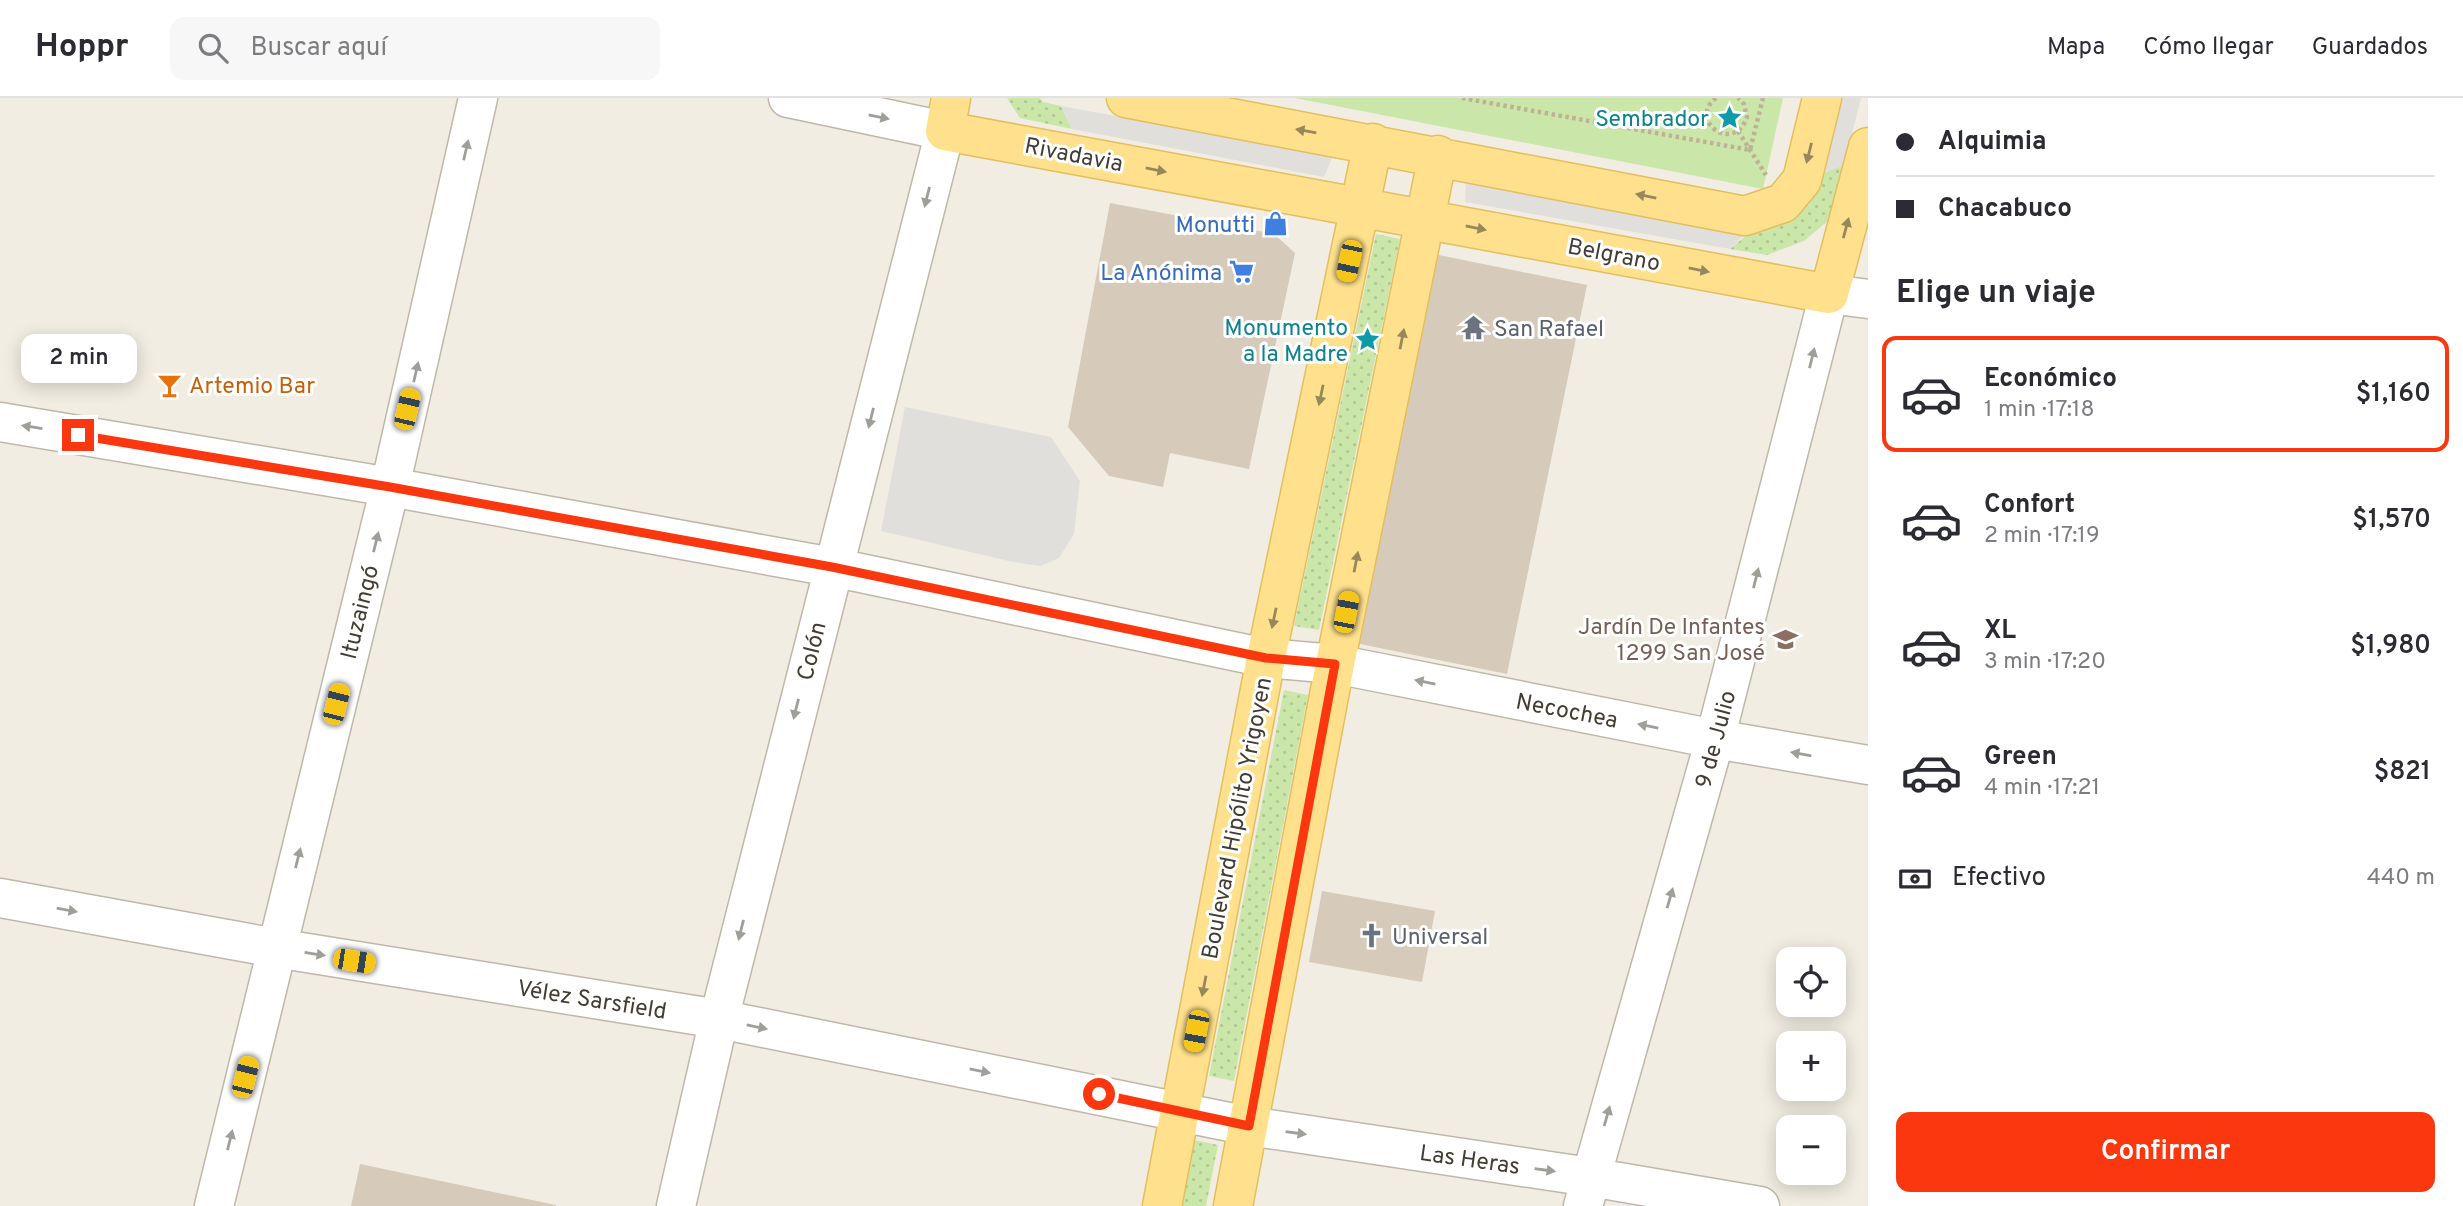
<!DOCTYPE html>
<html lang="es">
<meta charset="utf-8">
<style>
:root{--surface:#fff;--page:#f7f7f7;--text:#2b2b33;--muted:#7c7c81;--line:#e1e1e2;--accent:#fb370f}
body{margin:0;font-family:Overpass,sans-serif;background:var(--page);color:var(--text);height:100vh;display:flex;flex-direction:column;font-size:26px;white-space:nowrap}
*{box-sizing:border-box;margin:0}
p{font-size:23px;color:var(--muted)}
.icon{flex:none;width:38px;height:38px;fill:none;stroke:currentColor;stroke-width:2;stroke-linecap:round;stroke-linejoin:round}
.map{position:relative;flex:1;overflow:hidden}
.panel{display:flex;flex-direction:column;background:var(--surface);width:595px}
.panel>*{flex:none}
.banner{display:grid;align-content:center;height:154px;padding:0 28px;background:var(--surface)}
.tools{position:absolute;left:1776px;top:849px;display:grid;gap:14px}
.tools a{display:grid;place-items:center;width:70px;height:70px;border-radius:14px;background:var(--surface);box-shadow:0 4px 18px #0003;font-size:35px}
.end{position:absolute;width:32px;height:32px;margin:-16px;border:9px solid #fb370f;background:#fff;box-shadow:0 0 0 4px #fff}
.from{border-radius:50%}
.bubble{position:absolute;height:49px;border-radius:14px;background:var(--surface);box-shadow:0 4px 18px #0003;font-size:23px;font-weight:600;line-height:49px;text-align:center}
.car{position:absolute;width:21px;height:42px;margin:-21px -10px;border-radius:9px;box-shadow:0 0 5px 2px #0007;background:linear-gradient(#f5c518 24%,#345 0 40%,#f5c518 0 76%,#345 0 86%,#f5c518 0)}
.banner b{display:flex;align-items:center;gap:24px;height:66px;font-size:26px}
.banner b+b{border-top:2px solid var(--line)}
.banner i{width:18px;height:18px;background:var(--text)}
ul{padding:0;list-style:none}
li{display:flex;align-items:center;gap:21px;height:116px;margin:0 14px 10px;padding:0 14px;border:4px solid transparent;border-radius:14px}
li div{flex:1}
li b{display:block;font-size:26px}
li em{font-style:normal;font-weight:600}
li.selected{border-color:var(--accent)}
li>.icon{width:63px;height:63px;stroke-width:1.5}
h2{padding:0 28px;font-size:32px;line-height:84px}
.pay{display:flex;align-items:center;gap:18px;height:77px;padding:0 28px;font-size:26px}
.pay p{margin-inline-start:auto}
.button{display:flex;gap:14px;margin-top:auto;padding:14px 28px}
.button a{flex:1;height:80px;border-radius:14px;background:var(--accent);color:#fff;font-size:28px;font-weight:600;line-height:80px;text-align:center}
header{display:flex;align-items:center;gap:42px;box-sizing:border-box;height:98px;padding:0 35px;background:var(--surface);border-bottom:2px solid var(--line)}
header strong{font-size:33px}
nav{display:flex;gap:38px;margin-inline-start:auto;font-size:24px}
.search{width:490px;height:63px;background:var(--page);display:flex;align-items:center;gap:18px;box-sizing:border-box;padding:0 24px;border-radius:14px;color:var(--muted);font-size:26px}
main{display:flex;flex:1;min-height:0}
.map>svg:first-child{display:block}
</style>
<header>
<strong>Hoppr</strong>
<div class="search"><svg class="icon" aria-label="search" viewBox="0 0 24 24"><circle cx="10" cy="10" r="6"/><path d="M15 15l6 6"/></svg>Buscar aquí</div>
<nav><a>Mapa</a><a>Cómo llegar</a><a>Guardados</a></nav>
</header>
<main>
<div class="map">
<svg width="1868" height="1108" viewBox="0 0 1868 1108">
<defs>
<pattern id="grass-dots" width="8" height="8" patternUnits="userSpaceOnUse" patternTransform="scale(1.75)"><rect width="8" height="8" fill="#cae7a9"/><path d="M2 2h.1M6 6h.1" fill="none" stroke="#afc792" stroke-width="1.8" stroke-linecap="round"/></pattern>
</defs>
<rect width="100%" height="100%" fill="#f1ede2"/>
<path fill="url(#grass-dots)" d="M1007 0H1040L1043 4 1061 8 1072 31 1020 20Z
M1844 67 1829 122 1804 143 1767 157 1730 151 1820 76Z
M1376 136 1400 141 1319 532 1294 528Z
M1284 592 1308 597 1234 983 1209 978Z
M1194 1042 1218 1047 1206 1108H1181Z"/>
<path fill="#cae7a9" d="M1295 0H1783L1763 91Z"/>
<path fill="#e1dfdb" d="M1839 0H1861L1844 67 1820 76Z
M1061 8 1333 58 1324 79 1072 31Z
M1466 81 1748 133 1730 151 1465 104Z
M905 309 1051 339 1080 383 1074 436 1059 460 1040 468 1013 464 881 433Z"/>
<path fill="#d6cbba" d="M1110 105 1274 136 1295 155 1249 371 1170 355 1163 389 1109 378 1068 329Z
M1434 156 1587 187 1507 576 1355 545Z
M1322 793 1435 813 1422 884 1309 864Z
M360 1066 556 1107V1108H351Z"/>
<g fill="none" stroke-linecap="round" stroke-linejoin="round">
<defs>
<path id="minor" d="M0 324 390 389 832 469 1266 560 1335 566 1715 641 1868 667
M0 800 276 850 719 921 1249 1028 1590 1079 1760 1108
M214 1108 390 389 478 0
M676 1108 719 921 945 33 788 0
M1583 1108 1715 641 1829 196 1868 201"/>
<path id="major" d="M951 0 945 33 1829 196 1868 49
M1126 0 1745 118 1783 105 1802 82 1822 0
M1162 1108 1266 560 1373 45
M1233 1108 1335 566 1438 57"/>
</defs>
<use href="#minor" stroke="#bfb8a8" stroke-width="41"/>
<use href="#major" stroke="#e4be5d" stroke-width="41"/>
<path stroke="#beb196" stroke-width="4.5" stroke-dasharray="3.5 3.5" stroke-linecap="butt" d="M1462 0 1750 52 1763 0
M1716 0C1687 23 1734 57 1747 19L1744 6 1738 0
M1738 33 1766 77"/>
<use href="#minor" stroke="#fff" stroke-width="38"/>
<use href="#major" stroke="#ffe18d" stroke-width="38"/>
</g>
<defs><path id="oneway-solid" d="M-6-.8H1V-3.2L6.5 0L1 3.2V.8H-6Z" transform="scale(1.75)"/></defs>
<g fill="#a09e99">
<use href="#oneway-solid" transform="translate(879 19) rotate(12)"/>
<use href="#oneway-solid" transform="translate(466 52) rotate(-77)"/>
<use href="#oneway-solid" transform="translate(927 99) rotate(104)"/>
<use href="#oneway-solid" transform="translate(1812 260) rotate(-76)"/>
<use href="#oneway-solid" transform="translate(416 274) rotate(-77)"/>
<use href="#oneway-solid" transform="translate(871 320) rotate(104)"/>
<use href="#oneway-solid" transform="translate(32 329) rotate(-171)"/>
<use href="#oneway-solid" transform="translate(376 444) rotate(-76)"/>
<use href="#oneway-solid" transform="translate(1756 480) rotate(-76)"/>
<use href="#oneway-solid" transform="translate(1425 584) rotate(-169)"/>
<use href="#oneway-solid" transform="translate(796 611) rotate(104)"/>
<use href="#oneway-solid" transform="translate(1648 628) rotate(-169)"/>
<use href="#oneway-solid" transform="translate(1801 656) rotate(-170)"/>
<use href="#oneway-solid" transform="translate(298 760) rotate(-76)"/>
<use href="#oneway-solid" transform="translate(1670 800) rotate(-74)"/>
<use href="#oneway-solid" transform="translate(67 812) rotate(10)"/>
<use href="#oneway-solid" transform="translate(741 832) rotate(104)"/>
<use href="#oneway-solid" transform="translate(315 856) rotate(9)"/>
<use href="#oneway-solid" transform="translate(757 929) rotate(11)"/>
<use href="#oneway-solid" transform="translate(980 973) rotate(11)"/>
<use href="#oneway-solid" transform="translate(1607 1018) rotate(-74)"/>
<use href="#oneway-solid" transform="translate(1296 1035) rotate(8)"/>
<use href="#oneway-solid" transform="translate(230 1042) rotate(-76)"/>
<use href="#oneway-solid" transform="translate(1545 1072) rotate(8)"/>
</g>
<g fill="#97875c">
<use href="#oneway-solid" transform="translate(1306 33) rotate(-170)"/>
<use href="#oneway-solid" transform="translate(1809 55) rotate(104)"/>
<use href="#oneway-solid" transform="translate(1156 72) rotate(11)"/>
<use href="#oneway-solid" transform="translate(1646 98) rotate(-169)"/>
<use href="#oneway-solid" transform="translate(1476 130) rotate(11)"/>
<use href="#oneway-solid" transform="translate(1846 130) rotate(-75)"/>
<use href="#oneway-solid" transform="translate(1699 172) rotate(11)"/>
<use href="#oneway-solid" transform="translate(1402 241) rotate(-79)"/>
<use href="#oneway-solid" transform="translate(1321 297) rotate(102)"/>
<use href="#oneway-solid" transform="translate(1356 464) rotate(-79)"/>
<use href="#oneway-solid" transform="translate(1274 520) rotate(102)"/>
<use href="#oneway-solid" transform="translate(1204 888) rotate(101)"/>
</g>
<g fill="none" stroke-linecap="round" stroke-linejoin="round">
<path stroke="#fb370f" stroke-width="9" d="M78 337 390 389 832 469 1266 560 1335 566 1249 1028 1099 996"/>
</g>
<defs>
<symbol id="sight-bare" viewBox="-9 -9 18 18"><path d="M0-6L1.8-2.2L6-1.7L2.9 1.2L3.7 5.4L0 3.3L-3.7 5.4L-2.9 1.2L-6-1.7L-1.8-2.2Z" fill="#0f9aa8" stroke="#fff" stroke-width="2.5" paint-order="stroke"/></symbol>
<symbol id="shop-bare" viewBox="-9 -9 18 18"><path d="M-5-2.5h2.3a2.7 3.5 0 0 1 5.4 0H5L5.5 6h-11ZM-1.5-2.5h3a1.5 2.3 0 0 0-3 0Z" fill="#3f7fe0" stroke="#fff" stroke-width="2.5" paint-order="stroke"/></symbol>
<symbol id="supermarket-bare" viewBox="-9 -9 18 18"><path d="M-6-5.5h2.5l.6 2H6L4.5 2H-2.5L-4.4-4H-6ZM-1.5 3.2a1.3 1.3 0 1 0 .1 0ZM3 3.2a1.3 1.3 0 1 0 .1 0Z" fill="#3f7fe0" stroke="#fff" stroke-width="2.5" paint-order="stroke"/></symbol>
<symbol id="temple-bare" viewBox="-9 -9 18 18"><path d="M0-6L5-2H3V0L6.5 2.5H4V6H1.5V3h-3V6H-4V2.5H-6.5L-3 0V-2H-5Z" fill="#6b7280" stroke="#fff" stroke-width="2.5" paint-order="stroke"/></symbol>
<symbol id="bar-bare" viewBox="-9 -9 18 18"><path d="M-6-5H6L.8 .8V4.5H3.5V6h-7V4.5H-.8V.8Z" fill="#e8710a" stroke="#fff" stroke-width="2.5" paint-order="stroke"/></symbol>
<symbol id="school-bare" viewBox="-9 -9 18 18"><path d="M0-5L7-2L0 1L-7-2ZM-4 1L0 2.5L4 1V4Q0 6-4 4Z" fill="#8d6e63" stroke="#fff" stroke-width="2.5" paint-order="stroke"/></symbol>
<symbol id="church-bare" viewBox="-9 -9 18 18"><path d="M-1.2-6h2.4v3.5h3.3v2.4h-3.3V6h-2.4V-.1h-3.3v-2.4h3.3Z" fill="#6b7280" stroke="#fff" stroke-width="2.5" paint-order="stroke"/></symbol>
</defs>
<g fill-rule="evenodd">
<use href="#sight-bare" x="1712" y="2" width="35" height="35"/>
<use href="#shop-bare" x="1258" y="108" width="35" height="35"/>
<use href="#supermarket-bare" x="1224" y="156" width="35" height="35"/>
<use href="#temple-bare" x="1456" y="212" width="35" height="35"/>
<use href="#sight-bare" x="1350" y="224" width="35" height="35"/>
<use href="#bar-bare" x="152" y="270" width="35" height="35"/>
<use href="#school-bare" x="1768" y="524" width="35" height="35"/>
<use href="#church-bare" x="1354" y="820" width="35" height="35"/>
</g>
<g text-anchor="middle" stroke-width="6" stroke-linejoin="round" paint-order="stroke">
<g font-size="23" fill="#0d838f" stroke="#fff" text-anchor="end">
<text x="1709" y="28">Sembrador</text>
<text x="1348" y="237">Monumento<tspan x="1348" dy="26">a la Madre</tspan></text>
</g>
<g font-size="23" fill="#423d33" stroke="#fff">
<text transform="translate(1074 56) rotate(11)" y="8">Rivadavia</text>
<text transform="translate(1614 156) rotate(11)" y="8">Belgrano</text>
<text transform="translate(359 514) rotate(-76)" y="8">Ituzaingó</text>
<text transform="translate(811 553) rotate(-76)" y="8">Colón</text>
<text transform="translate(1567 612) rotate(11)" y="8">Necochea</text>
<text transform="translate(1715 641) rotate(-75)" y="8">9 de Julio</text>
<text transform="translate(1236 720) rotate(-79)" y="8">Boulevard Hipólito Yrigoyen</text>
<text transform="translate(592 901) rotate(9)" y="8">Vélez Sarsfield</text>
<text transform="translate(1470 1061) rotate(8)" y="8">Las Heras</text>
</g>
<g font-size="23" fill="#366cbe" stroke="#fff" text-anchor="end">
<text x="1255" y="134">Monutti</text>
<text x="1222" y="182">La Anónima</text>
</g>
<g font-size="23" fill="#5b616d" stroke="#fff" text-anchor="start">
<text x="1494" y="238">San Rafael</text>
<text x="1392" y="846">Universal</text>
</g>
<g font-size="23" fill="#c56008" stroke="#fff" text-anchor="start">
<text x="189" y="295">Artemio Bar</text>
</g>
<g font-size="23" fill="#785e54" stroke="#fff" text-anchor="end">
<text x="1765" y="536">Jardín De Infantes<tspan x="1765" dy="26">1299 San José</tspan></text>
</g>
</g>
</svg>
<div class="tools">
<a><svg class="icon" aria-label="locate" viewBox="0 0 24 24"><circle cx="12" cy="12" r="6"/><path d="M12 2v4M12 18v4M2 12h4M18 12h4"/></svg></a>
<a>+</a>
<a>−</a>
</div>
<i class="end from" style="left:1099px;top:996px"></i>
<i class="end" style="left:78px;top:337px"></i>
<div class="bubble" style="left:21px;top:236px;width:116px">2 min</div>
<i class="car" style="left:1349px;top:163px;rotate:192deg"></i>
<i class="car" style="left:407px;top:311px;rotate:13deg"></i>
<i class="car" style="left:1346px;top:514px;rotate:11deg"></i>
<i class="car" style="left:336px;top:606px;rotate:14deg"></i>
<i class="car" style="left:354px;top:863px;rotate:99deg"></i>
<i class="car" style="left:1196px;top:933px;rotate:191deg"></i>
<i class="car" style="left:245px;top:979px;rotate:14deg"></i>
</div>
<section class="panel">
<div class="banner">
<b><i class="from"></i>Alquimia</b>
<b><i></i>Chacabuco</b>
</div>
<h2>Elige un viaje</h2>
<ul>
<li class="selected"><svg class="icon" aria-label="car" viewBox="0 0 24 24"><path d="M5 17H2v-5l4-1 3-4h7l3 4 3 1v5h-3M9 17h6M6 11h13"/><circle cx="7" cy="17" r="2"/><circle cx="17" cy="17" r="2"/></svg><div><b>Económico</b><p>1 min · 17:18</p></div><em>$1,160</em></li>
<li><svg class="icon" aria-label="car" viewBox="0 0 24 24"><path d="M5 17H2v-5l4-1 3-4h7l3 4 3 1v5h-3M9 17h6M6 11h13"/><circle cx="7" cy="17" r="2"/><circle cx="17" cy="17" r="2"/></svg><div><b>Confort</b><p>2 min · 17:19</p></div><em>$1,570</em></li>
<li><svg class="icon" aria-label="car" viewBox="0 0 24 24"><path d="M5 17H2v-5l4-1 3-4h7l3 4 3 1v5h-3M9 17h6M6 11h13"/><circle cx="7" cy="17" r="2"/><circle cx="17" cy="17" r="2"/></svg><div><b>XL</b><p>3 min · 17:20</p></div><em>$1,980</em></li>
<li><svg class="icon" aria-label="car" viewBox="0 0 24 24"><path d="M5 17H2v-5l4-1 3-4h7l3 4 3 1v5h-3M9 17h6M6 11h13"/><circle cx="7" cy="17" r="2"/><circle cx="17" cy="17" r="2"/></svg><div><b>Green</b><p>4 min · 17:21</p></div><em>$821</em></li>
</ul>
<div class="pay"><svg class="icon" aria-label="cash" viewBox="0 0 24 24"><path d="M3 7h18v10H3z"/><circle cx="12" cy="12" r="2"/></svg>Efectivo<p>440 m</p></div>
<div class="button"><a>Confirmar</a></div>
</section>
</main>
